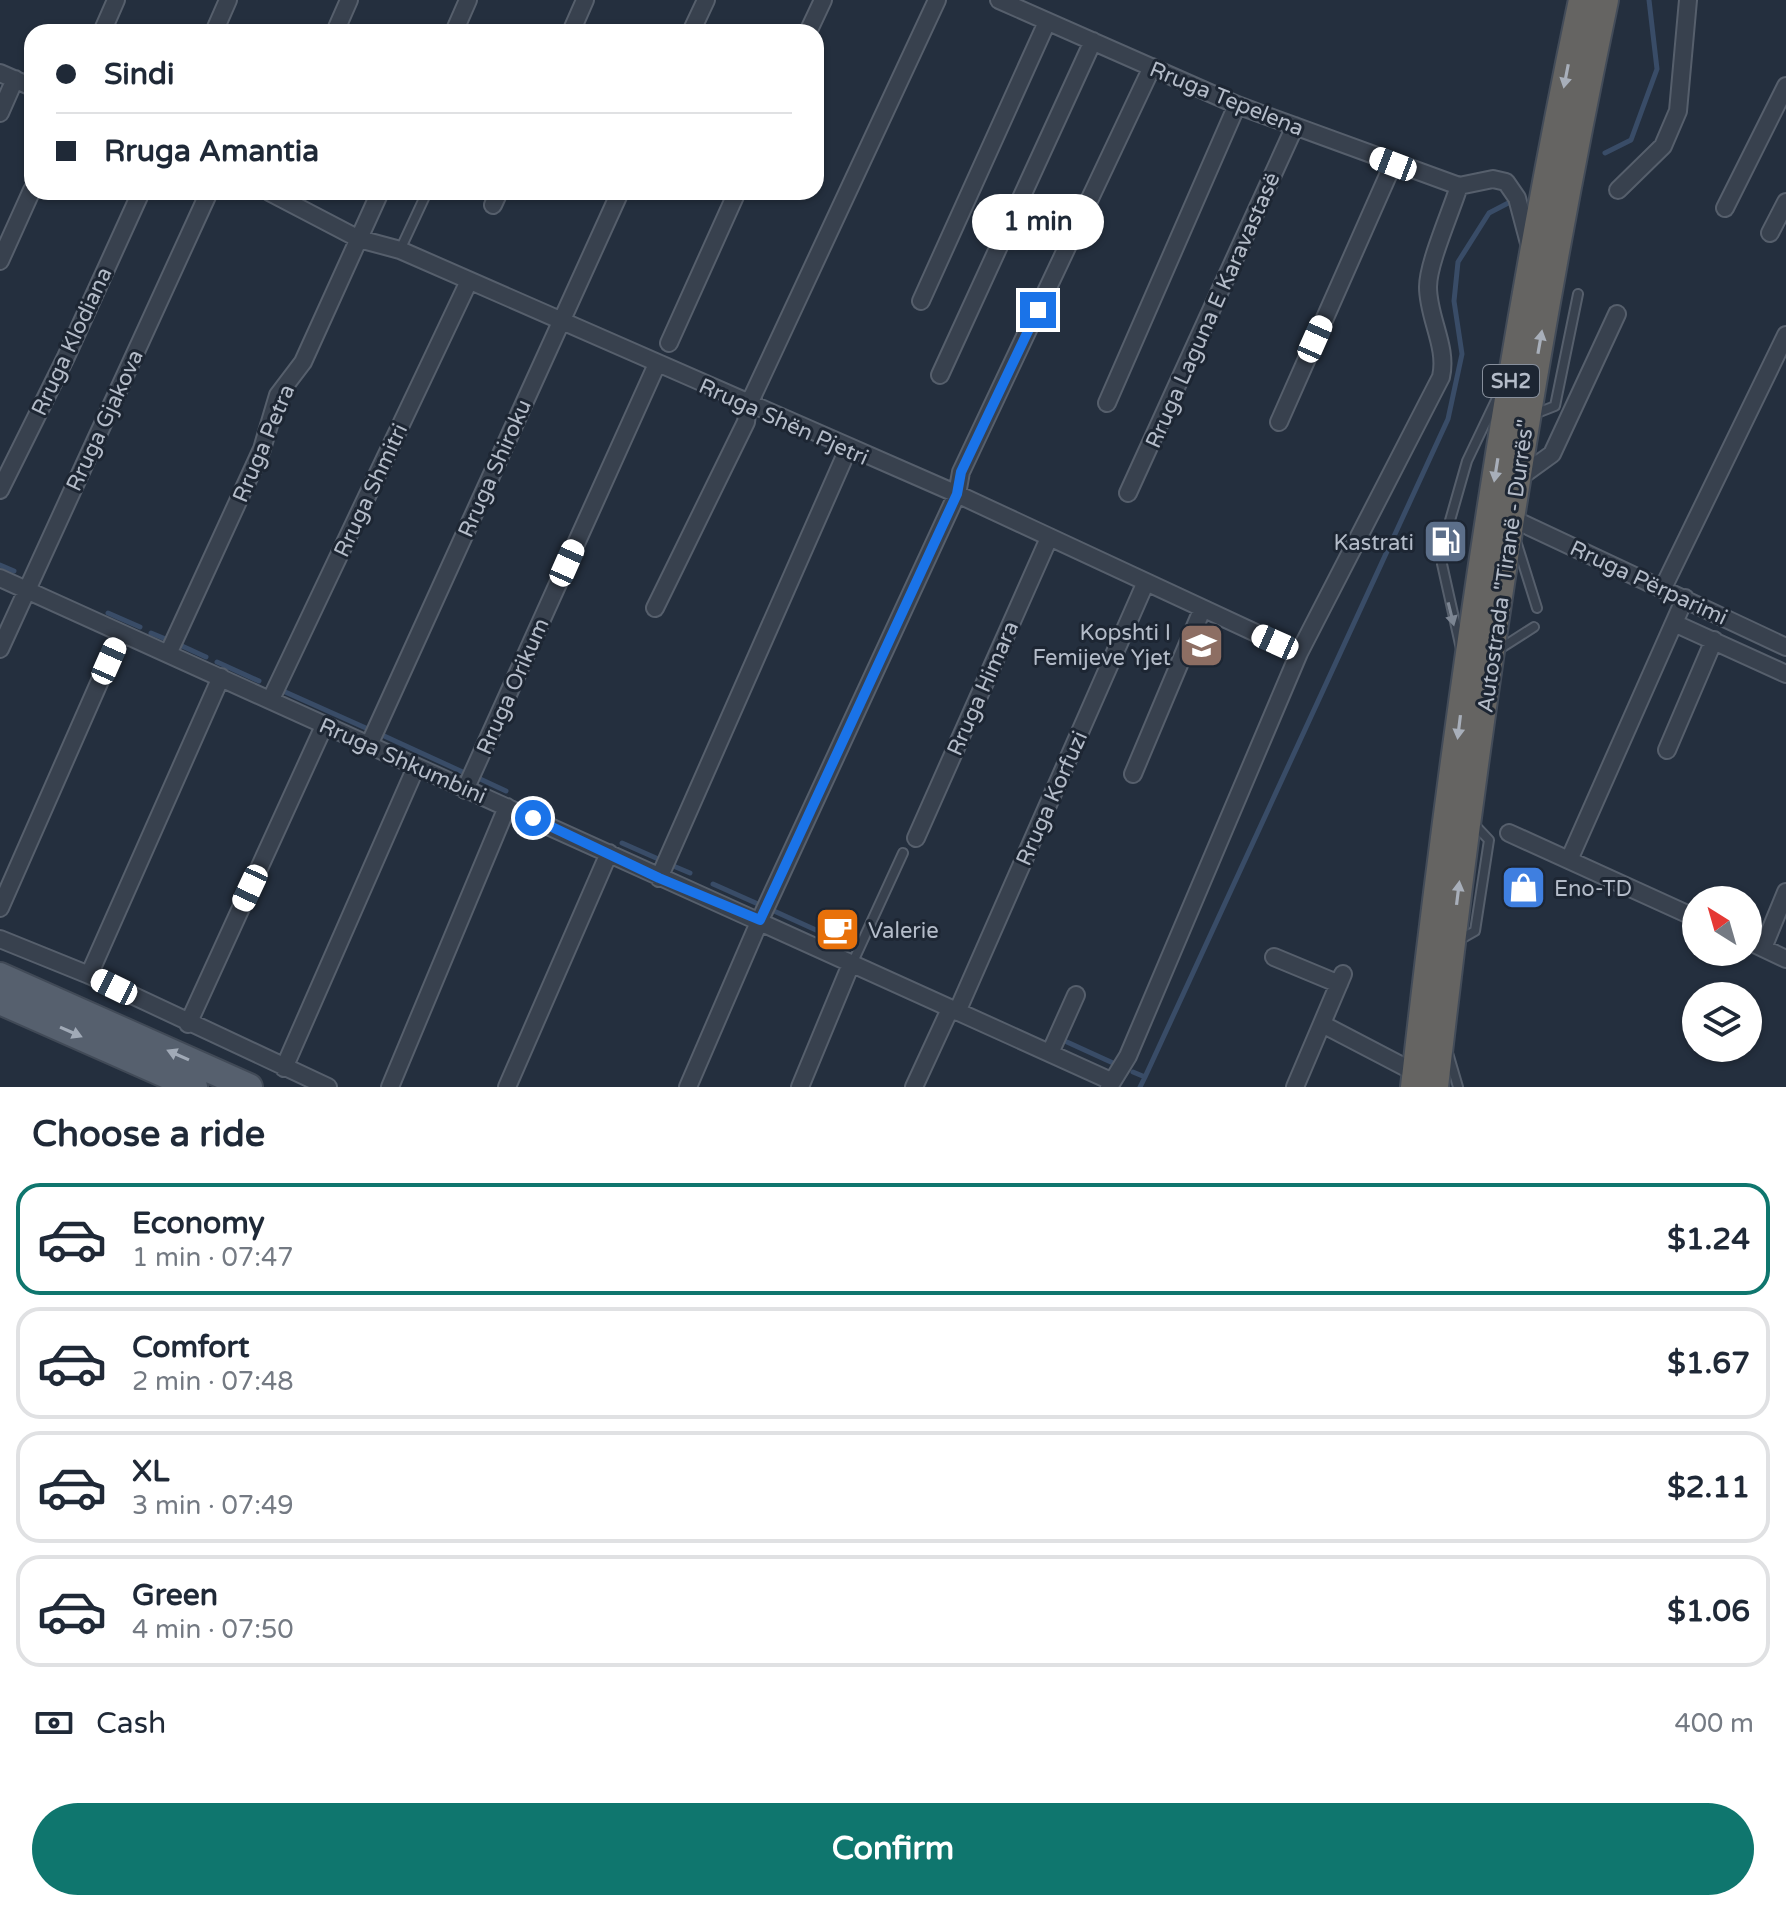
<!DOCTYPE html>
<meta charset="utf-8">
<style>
:root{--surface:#fff;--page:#f6f6f7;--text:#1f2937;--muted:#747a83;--line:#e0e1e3;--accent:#0f766e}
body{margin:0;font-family:"Varela Round",sans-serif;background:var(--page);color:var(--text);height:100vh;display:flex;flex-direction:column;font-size:30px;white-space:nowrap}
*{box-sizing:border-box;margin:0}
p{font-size:26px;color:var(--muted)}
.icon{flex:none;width:44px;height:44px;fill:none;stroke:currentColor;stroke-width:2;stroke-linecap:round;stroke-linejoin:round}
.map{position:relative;height:1087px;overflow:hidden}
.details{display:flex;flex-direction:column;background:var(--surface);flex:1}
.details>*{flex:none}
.top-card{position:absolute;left:24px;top:24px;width:800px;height:176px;border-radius:24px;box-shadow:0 2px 6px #0004;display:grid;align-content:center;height:176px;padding:0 32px;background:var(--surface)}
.needle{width:52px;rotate:323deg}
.buttons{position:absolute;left:1682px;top:886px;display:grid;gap:16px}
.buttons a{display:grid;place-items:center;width:80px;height:80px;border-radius:50%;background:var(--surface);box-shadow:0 2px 6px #0004;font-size:40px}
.end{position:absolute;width:36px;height:36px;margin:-18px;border:10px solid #1a73e8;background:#fff;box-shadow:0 0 0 4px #fff}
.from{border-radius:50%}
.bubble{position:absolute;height:56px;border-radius:28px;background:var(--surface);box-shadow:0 2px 6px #0004;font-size:26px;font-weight:700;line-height:56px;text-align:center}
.car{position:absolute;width:24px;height:48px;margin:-24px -12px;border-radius:10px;box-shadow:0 0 6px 2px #0007;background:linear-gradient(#fff 24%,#345 0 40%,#fff 0 76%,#345 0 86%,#fff 0)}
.top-card b{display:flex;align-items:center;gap:28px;height:76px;font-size:30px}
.top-card b+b{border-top:2px solid var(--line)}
.top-card i{width:20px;height:20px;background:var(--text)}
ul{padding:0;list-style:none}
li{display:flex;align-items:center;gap:24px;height:112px;margin:0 16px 12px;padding:0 16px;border:4px solid var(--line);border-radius:24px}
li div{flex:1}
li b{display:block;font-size:30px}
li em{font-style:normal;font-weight:700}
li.selected{border-color:var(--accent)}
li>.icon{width:72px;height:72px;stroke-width:1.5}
h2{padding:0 32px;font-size:36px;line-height:96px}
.pay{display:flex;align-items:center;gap:20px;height:88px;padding:0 32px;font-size:30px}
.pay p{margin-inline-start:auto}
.button{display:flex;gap:16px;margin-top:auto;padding:16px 32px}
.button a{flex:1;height:92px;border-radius:48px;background:var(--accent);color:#fff;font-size:32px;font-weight:700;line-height:92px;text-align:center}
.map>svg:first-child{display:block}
</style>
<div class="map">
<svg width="1786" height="1087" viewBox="0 0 1786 1087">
<rect width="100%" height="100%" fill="#242f3e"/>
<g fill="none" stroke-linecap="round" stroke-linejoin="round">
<path stroke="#394c67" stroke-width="5" d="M1605 153 1631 140 1657 69 1649 0
M0 565 14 571
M108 613 140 627
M151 633 168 640
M182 646 206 657
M217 662 259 681
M283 691 368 729
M382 735 467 774
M478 778 506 791
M622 843 656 858
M671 865 690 873
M713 884 758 904
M774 911 816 930
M1067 1042 1113 1063
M1133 1072 1145 1077 1448 419 1462 354 1454 301 1458 262 1489 213 1514 200
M1140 1087 1145 1077"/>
<defs>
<path id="service" d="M400 250 427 192
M1532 415 1555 406 1578 294
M1449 524 1467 461 1498 396
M1517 544 1537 608
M1442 564 1461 649
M1498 650 1534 627
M1459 940 1475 931 1489 840 1472 822
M852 964 903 853
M1448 1053 1458 1087"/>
<path id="minor" d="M999 0 1237 105 1459 186
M102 32 116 0
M214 32 228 0
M335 32 349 0
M454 32 468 0
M571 32 585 0
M691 32 706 0
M808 32 823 0
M0 73 32 87
M0 113 15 79
M1618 190 1663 146 1678 111 1688 0
M269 192 359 239 400 250 957 494 1299 653
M493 205 499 192
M1725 208 1786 86
M1770 233 1786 202
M0 261 32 190
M921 301 1047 22
M669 343 737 192
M940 375 1093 41
M1107 403 1237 105
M1279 422 1393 164
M1516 480 1552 454 1617 314
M0 490 66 357 141 192
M1128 493 1295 126
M1511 518 1786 647
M0 578 1111 1081
M1663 588 1786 335
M655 608 746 422 748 406 937 0
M1674 623 1786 674
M0 649 209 192
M168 654 262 449 278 395 303 362 380 192
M271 699 469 281
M369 745 620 192
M1667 750 1714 640
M1133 774 1202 610
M465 790 657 364
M1509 833 1696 918
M916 838 1049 538
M1569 860 1685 598
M659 878 848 449
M0 908 121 633
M0 939 89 975 328 1087
M1748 941 1786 959
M1763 948 1786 892
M1274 957 1339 984
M89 975 221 677
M957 1012 1145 584
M188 1024 324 726
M1322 1024 1416 1073
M1050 1053 1076 995
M284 1068 416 767
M390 1087 507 807
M507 1087 609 853
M688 1087 760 920 957 494 961 472 1152 67
M800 1087 851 964
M914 1087 950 1009
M1109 1087 1128 1056 1299 653 1441 377C1448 347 1428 318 1428 287 1428 263 1451 212 1459 186L1493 179 1506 182 1517 198 1530 247
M1295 1087 1343 974"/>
<path id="primary" d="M0 976 249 1087
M0 1001 194 1087"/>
<path id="trunk" d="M1414 1087C1455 722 1507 359 1582 0
M1435 1087C1476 723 1530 359 1605 0"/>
</defs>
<use href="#service" stroke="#565f6c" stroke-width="12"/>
<use href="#minor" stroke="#565f6c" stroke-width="20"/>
<use href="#primary" stroke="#414a57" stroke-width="30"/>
<use href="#trunk" stroke="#434c59" stroke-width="30"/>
<use href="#service" stroke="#38414e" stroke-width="8"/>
<use href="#minor" stroke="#38414e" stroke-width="16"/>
<use href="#primary" stroke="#56606e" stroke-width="26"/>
<use href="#trunk" stroke="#656462" stroke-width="26"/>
</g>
<defs><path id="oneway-solid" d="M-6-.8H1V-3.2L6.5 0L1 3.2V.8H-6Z" transform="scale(2)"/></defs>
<g fill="#a8afba">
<use href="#oneway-solid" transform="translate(1566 76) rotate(101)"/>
<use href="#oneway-solid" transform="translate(1540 342) rotate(-80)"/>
<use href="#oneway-solid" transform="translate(1496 470) rotate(99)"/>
<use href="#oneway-solid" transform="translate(1459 727) rotate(97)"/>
<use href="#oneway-solid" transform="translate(1458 893) rotate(-83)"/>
</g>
<use fill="#7c8592" href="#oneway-solid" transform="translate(1451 614) rotate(76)"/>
<g fill="#a1aab7">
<use href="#oneway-solid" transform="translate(71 1032) rotate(24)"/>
<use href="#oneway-solid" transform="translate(178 1055) rotate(-156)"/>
</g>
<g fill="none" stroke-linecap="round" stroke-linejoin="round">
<path stroke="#1a73e8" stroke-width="10" d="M533 818 659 878 760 920 957 494 961 472 1038 310"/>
</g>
<defs>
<symbol id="fuel-square" viewBox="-11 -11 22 22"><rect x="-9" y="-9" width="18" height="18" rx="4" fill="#5c6f8a" stroke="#1d2633"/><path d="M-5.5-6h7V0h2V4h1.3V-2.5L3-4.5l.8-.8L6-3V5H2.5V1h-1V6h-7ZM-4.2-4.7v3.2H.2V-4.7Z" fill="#fff"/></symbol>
<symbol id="school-square" viewBox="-11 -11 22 22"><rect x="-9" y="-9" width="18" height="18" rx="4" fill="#8d6e63" stroke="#1d2633"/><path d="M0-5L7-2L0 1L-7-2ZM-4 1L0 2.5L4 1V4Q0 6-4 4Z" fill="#fff"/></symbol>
<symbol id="shop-square" viewBox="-11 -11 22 22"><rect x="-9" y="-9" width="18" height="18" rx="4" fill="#3f7fe0" stroke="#1d2633"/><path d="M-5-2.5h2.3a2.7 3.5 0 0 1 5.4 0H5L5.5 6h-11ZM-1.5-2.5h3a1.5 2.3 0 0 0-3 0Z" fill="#fff"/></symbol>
<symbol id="cafe-square" viewBox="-11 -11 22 22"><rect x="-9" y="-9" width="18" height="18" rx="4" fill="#e8710a" stroke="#1d2633"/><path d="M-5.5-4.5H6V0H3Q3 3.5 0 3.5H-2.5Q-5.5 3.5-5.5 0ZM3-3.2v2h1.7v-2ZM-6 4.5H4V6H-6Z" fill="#fff"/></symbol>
</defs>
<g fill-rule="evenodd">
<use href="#fuel-square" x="1420" y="516" width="51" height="51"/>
<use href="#school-square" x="1176" y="620" width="51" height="51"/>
<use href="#shop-square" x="1498" y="862" width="51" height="51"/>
<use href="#cafe-square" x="812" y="904" width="51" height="51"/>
</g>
<g text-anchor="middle" stroke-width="6" stroke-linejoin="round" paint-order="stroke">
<rect fill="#1d2633" stroke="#878f9c" stroke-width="2" x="1483" y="365" width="56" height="32" rx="6"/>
<g font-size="20" font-weight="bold" fill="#b4bcc9">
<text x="1511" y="388">SH2</text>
</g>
<g font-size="22" fill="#b4bcc9" stroke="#1d2633">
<text transform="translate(1227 98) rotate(22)" y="8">Rruga Tepelena</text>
<text transform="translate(1212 310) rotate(-66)" y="8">Rruga Laguna E Karavastasë</text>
<text transform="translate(71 341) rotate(-65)" y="8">Rruga Klodiana</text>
<text transform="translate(104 420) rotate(-65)" y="8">Rruga Gjakova</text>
<text transform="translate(784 421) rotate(24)" y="8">Rruga Shën Pjetri</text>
<text transform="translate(263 443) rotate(-67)" y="8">Rruga Petra</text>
<text transform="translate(494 468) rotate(-66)" y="8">Rruga Shiroku</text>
<text transform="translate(370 490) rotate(-65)" y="8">Rruga Shmitri</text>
<text transform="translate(1505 566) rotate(-82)" y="8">Autostrada "Tiranë - Durrës"</text>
<text transform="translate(1649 582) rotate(25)" y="8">Rruga Përparimi</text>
<text transform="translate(512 686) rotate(-66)" y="8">Rruga Orikum</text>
<text transform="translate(982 688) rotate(-66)" y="8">Rruga Himara</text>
<text transform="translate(403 760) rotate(24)" y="8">Rruga Shkumbini</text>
<text transform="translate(1051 798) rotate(-66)" y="8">Rruga Korfuzi</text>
</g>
<g font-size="22" fill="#b4bcc9" stroke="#1d2633" text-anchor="end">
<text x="1414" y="550">Kastrati</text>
<text x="1171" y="640">Kopshti I<tspan x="1171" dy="25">Femijeve Yjet</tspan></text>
<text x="1554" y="896" text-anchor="start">Eno-TD</text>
<text x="868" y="938" text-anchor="start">Valerie</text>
</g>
</g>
</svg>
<div class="buttons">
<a><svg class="needle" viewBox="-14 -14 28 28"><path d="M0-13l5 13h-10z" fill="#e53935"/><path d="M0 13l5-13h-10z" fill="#747a83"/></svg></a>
<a><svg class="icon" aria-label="layers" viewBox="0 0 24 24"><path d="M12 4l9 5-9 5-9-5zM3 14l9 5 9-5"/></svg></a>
</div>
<i class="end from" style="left:533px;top:818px"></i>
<i class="end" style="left:1038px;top:310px"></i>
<div class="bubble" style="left:972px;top:194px;width:132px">1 min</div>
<i class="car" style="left:1393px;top:164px;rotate:291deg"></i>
<i class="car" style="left:1315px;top:339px;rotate:24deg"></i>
<i class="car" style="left:567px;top:563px;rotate:24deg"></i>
<i class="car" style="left:1275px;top:642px;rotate:294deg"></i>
<i class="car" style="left:109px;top:661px;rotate:24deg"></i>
<i class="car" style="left:250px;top:888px;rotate:205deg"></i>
<i class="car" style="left:114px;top:987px;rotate:296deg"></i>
<div class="top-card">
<b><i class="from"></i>Sindi</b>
<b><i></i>Rruga Amantia</b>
</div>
</div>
<section class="details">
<h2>Choose a ride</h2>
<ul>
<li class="selected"><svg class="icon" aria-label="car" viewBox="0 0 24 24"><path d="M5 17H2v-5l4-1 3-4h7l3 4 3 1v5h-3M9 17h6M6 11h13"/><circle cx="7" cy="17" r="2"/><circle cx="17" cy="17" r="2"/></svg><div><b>Economy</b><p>1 min · 07:47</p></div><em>$1.24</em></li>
<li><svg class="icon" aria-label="car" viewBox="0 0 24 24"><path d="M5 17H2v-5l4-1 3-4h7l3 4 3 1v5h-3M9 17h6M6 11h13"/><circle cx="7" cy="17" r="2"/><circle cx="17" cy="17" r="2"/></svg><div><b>Comfort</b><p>2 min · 07:48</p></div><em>$1.67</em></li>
<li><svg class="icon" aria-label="car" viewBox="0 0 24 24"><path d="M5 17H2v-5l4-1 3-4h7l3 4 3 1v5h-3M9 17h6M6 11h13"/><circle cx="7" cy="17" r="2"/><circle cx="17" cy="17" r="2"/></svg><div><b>XL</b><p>3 min · 07:49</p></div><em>$2.11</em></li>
<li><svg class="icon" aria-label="car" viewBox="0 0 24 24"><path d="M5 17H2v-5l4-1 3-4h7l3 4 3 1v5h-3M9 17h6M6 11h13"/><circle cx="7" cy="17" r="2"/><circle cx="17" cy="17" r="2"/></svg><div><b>Green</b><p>4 min · 07:50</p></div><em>$1.06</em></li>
</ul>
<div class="pay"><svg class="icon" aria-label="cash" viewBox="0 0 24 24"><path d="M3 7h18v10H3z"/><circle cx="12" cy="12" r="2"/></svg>Cash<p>400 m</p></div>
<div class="button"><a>Confirm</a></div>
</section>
